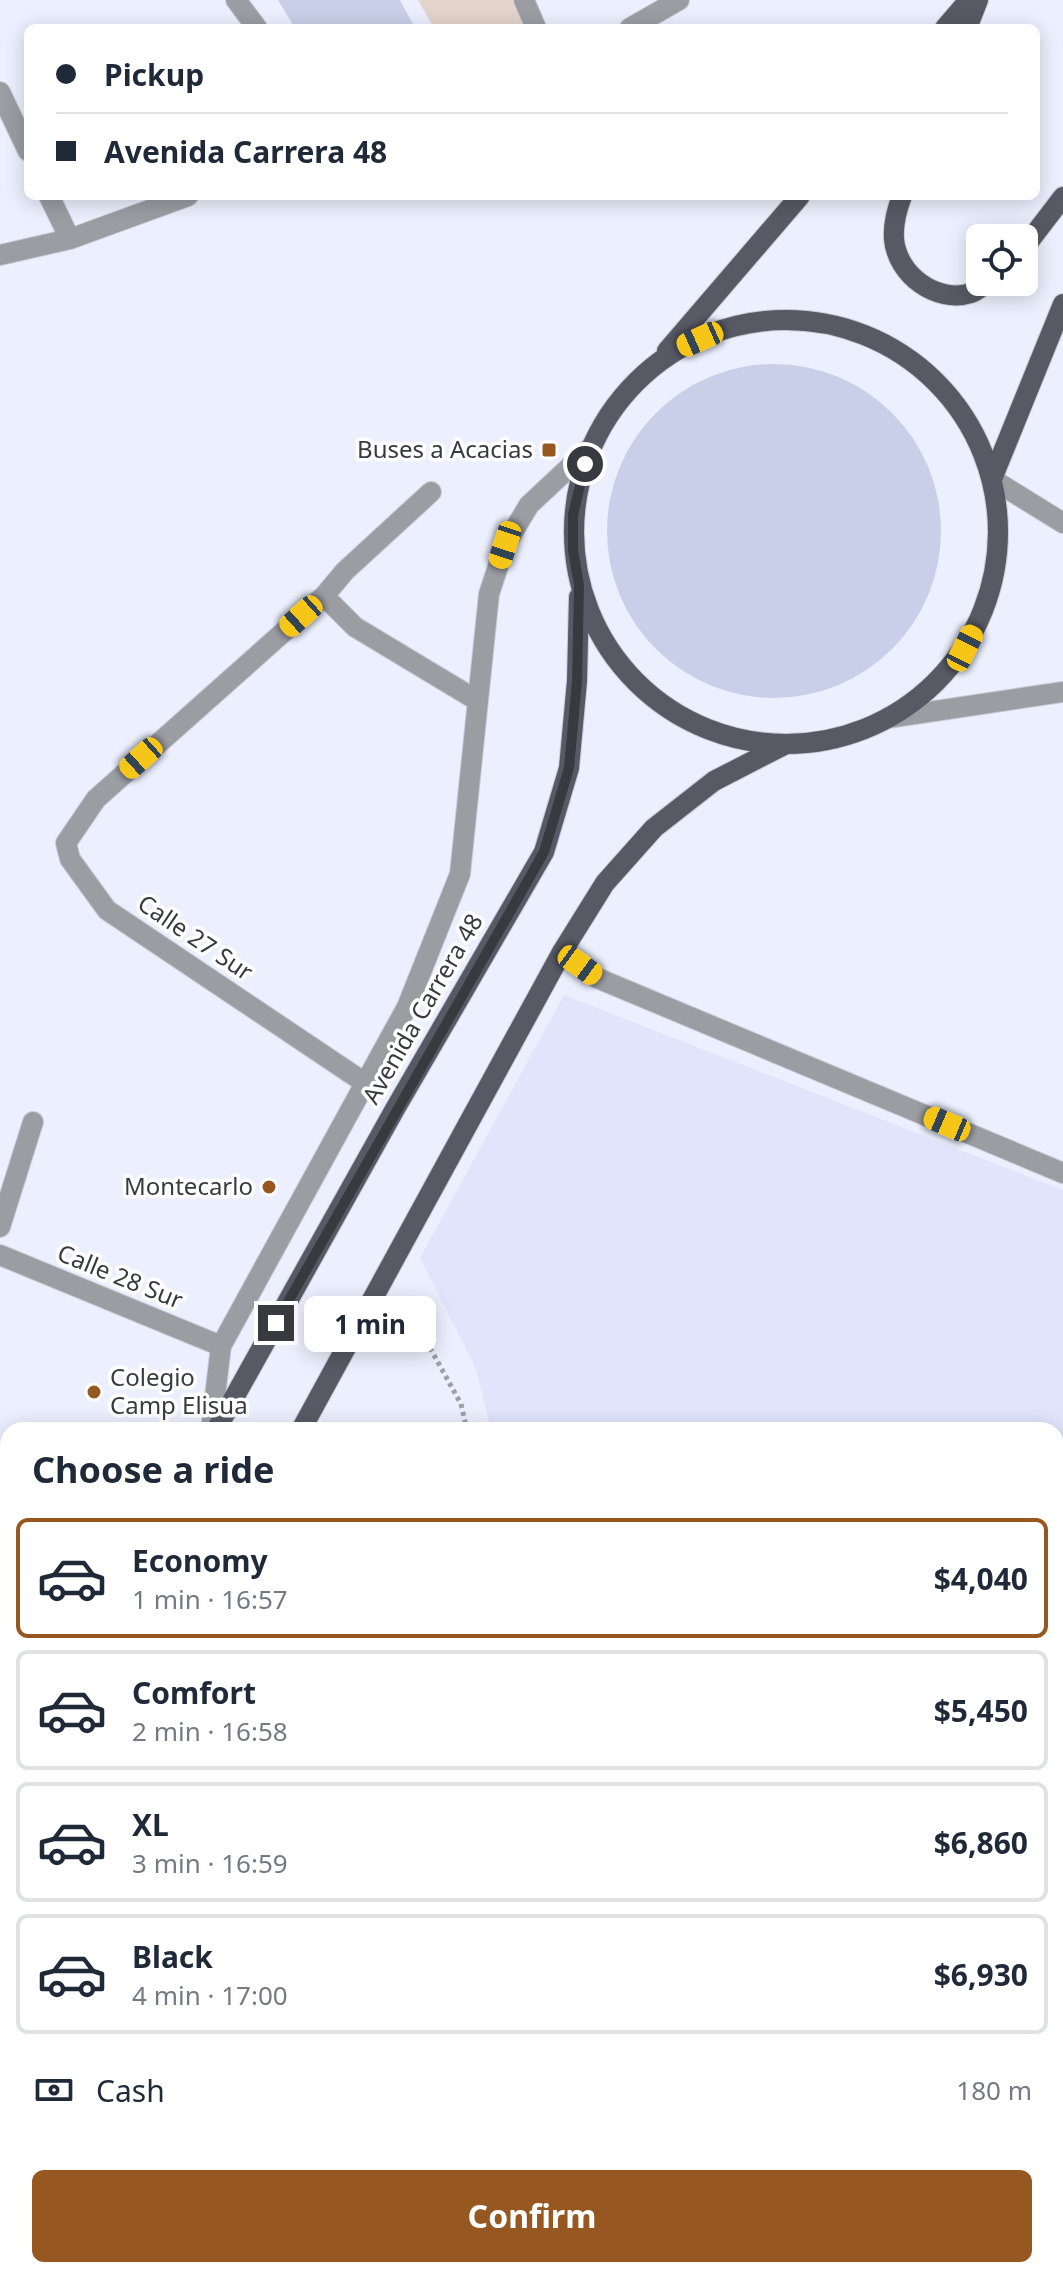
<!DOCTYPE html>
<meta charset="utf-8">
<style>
:root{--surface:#fff;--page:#f6f6f7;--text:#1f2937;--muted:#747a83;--line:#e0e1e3;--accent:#975720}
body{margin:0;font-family:"Noto Sans",sans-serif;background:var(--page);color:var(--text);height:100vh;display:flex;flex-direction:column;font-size:30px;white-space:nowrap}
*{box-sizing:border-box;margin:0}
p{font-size:26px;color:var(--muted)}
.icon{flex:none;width:44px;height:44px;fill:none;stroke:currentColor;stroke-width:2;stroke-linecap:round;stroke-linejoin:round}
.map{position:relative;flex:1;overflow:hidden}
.drawer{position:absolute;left:0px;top:1422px;width:1064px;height:856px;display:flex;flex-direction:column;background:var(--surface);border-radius:24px 24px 0 0;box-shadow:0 4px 20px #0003}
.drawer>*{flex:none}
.hud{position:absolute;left:24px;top:24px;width:1016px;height:176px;border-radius:12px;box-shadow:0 4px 20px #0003;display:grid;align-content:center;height:176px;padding:0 32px;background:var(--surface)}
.buttons{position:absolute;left:966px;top:224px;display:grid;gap:16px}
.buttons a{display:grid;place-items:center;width:72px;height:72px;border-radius:12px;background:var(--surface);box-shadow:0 4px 20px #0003;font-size:40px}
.end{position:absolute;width:36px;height:36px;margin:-18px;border:10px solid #393a40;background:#fff;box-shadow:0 0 0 4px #fff}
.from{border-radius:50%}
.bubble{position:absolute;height:56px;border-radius:12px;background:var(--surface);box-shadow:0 4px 20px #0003;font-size:26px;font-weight:700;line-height:56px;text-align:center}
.car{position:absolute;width:24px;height:48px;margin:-24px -12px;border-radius:10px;box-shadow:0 0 6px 2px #0007;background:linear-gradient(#f5c518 24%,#345 0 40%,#f5c518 0 76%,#345 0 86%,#f5c518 0)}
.hud b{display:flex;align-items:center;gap:28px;height:76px;font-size:30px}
.hud b+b{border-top:2px solid var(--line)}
.hud i{width:20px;height:20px;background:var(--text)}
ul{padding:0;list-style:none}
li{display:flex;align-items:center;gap:24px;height:120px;margin:0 16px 12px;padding:0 16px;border:4px solid var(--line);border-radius:12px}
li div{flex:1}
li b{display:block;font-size:30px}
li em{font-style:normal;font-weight:700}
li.active{border-color:var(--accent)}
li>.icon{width:72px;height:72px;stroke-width:1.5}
h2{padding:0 32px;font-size:36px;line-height:96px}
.pay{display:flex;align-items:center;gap:20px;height:88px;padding:0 32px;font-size:30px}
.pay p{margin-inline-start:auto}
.primary-button{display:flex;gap:16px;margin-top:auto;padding:16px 32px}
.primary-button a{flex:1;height:92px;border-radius:12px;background:var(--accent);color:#fff;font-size:32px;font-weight:700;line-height:92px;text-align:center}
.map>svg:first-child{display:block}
</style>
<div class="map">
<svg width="1063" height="2278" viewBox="0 0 1063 2278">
<rect width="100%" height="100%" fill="#ecf0fe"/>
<path fill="#e0e5fb" d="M564 995 1063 1190V1908L1056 1904V1430H491L476 1369 420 1258Z"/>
<path fill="#c9cfe8" d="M278 0H400L415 28H295Z
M607 531a167 167 0 1 1 334 0a167 167 0 1 1-334 0Z"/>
<path fill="#e2d4cb" d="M418 0H516L529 28H434Z"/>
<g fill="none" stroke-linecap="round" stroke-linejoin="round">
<defs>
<path id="minor" d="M236 0 257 28
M524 0 536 28
M630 28 679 0
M0 92 28 151
M49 196 70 239
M0 255 70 239 188 196
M992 479 1063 523
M431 492 345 571 324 596 355 627 478 701
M324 596 96 799 66 843 70 859 107 910 365 1083
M888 718 1063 692
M562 952 597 978 1063 1173
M0 1227 33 1122
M0 1255 221 1346
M211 1430 221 1346 407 1007 460 874 489 594 505 545 529 505 590 448
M1056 1912 1063 1915
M1056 2130 1063 2116
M513 2270 529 2278
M999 2270 1013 2278
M391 2278 396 2270
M722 2278 726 2270"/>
<path id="major" d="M945 28 969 0
M967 28 978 0
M902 196C897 209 893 225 894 239 897 275 937 304 971 293 977 291 983 285 987 282
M1024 248 1063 197
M574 532a212 212 0 1 1 424 0a212 212 0 1 1-424 0Z
M667 351 800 196
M992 479 1063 304
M216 1430 395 1109 544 852 569 768 577 681 579 597
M301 1430 562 952 605 883 654 828 714 781 786 744
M0 1836 8 1821
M0 1984 8 1969"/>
</defs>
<use href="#minor" stroke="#c8ccd8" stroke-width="22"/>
<use href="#major" stroke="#c8ccd8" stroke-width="22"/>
<path stroke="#9c9ea9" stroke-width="5" stroke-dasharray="4 4" stroke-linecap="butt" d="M403 1299 461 1404 467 1430"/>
<use href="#minor" stroke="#9c9da3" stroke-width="20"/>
<use href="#major" stroke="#575964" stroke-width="20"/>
</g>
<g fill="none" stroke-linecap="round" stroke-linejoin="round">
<path stroke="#393a40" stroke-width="10" d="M276 1323 544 852 569 768 577 681 579 585 573 550V515L585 464"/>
</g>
<g fill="#975720" stroke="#fff" stroke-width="3">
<rect x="541" y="442" width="16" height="16" rx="4"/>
<circle cx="269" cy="1187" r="8"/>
<circle cx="94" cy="1392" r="8"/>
</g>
<g text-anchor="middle" stroke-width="7" stroke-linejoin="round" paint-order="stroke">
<g font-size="24" fill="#393a40" stroke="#fff" text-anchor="end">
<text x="533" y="458">Buses a Acacias</text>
<text x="253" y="1195">Montecarlo</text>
<text x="110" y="1386" text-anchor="start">Colegio<tspan x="110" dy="28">Camp Elisua</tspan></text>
</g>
<g font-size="24" fill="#393a40" stroke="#fff">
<text transform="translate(195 938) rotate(34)" y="8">Calle 27 Sur</text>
<text transform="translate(423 1009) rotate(-60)" y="8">Avenida Carrera 48</text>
<text transform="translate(120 1277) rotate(22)" y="8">Calle 28 Sur</text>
</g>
</g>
</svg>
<div class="buttons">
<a><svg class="icon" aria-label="locate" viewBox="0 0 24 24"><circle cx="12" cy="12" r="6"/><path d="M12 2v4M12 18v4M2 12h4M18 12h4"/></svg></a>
</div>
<i class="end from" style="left:585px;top:464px"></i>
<i class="end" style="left:276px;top:1323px"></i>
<div class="bubble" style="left:304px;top:1296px;width:132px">1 min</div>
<i class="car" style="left:700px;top:339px;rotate:246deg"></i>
<i class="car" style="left:505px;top:545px;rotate:198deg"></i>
<i class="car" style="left:301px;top:616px;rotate:228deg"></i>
<i class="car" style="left:965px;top:648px;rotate:27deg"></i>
<i class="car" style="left:141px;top:758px;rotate:228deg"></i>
<i class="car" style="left:580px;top:965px;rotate:126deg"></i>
<i class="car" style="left:947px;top:1124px;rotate:293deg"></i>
<div class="hud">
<b><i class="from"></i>Pickup</b>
<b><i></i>Avenida Carrera 48</b>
</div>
<section class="drawer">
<h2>Choose a ride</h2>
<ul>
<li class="active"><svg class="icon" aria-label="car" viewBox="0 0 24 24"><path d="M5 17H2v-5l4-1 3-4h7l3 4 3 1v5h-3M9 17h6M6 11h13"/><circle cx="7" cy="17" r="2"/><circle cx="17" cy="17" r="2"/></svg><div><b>Economy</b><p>1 min · 16:57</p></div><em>$4,040</em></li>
<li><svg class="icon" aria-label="car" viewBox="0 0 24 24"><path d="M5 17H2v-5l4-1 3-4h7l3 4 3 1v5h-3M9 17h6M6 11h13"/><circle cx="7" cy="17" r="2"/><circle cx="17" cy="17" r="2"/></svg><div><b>Comfort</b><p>2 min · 16:58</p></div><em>$5,450</em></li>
<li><svg class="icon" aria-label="car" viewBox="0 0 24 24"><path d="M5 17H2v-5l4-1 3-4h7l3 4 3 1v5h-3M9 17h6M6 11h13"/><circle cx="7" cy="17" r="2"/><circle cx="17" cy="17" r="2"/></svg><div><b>XL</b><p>3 min · 16:59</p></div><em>$6,860</em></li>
<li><svg class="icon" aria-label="car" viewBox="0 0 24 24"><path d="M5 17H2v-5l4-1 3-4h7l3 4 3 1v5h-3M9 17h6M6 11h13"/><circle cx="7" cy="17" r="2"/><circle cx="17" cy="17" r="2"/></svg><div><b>Black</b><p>4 min · 17:00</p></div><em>$6,930</em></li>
</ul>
<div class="pay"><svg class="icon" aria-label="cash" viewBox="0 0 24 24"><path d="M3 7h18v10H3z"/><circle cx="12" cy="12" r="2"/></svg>Cash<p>180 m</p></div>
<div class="primary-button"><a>Confirm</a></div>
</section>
</div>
